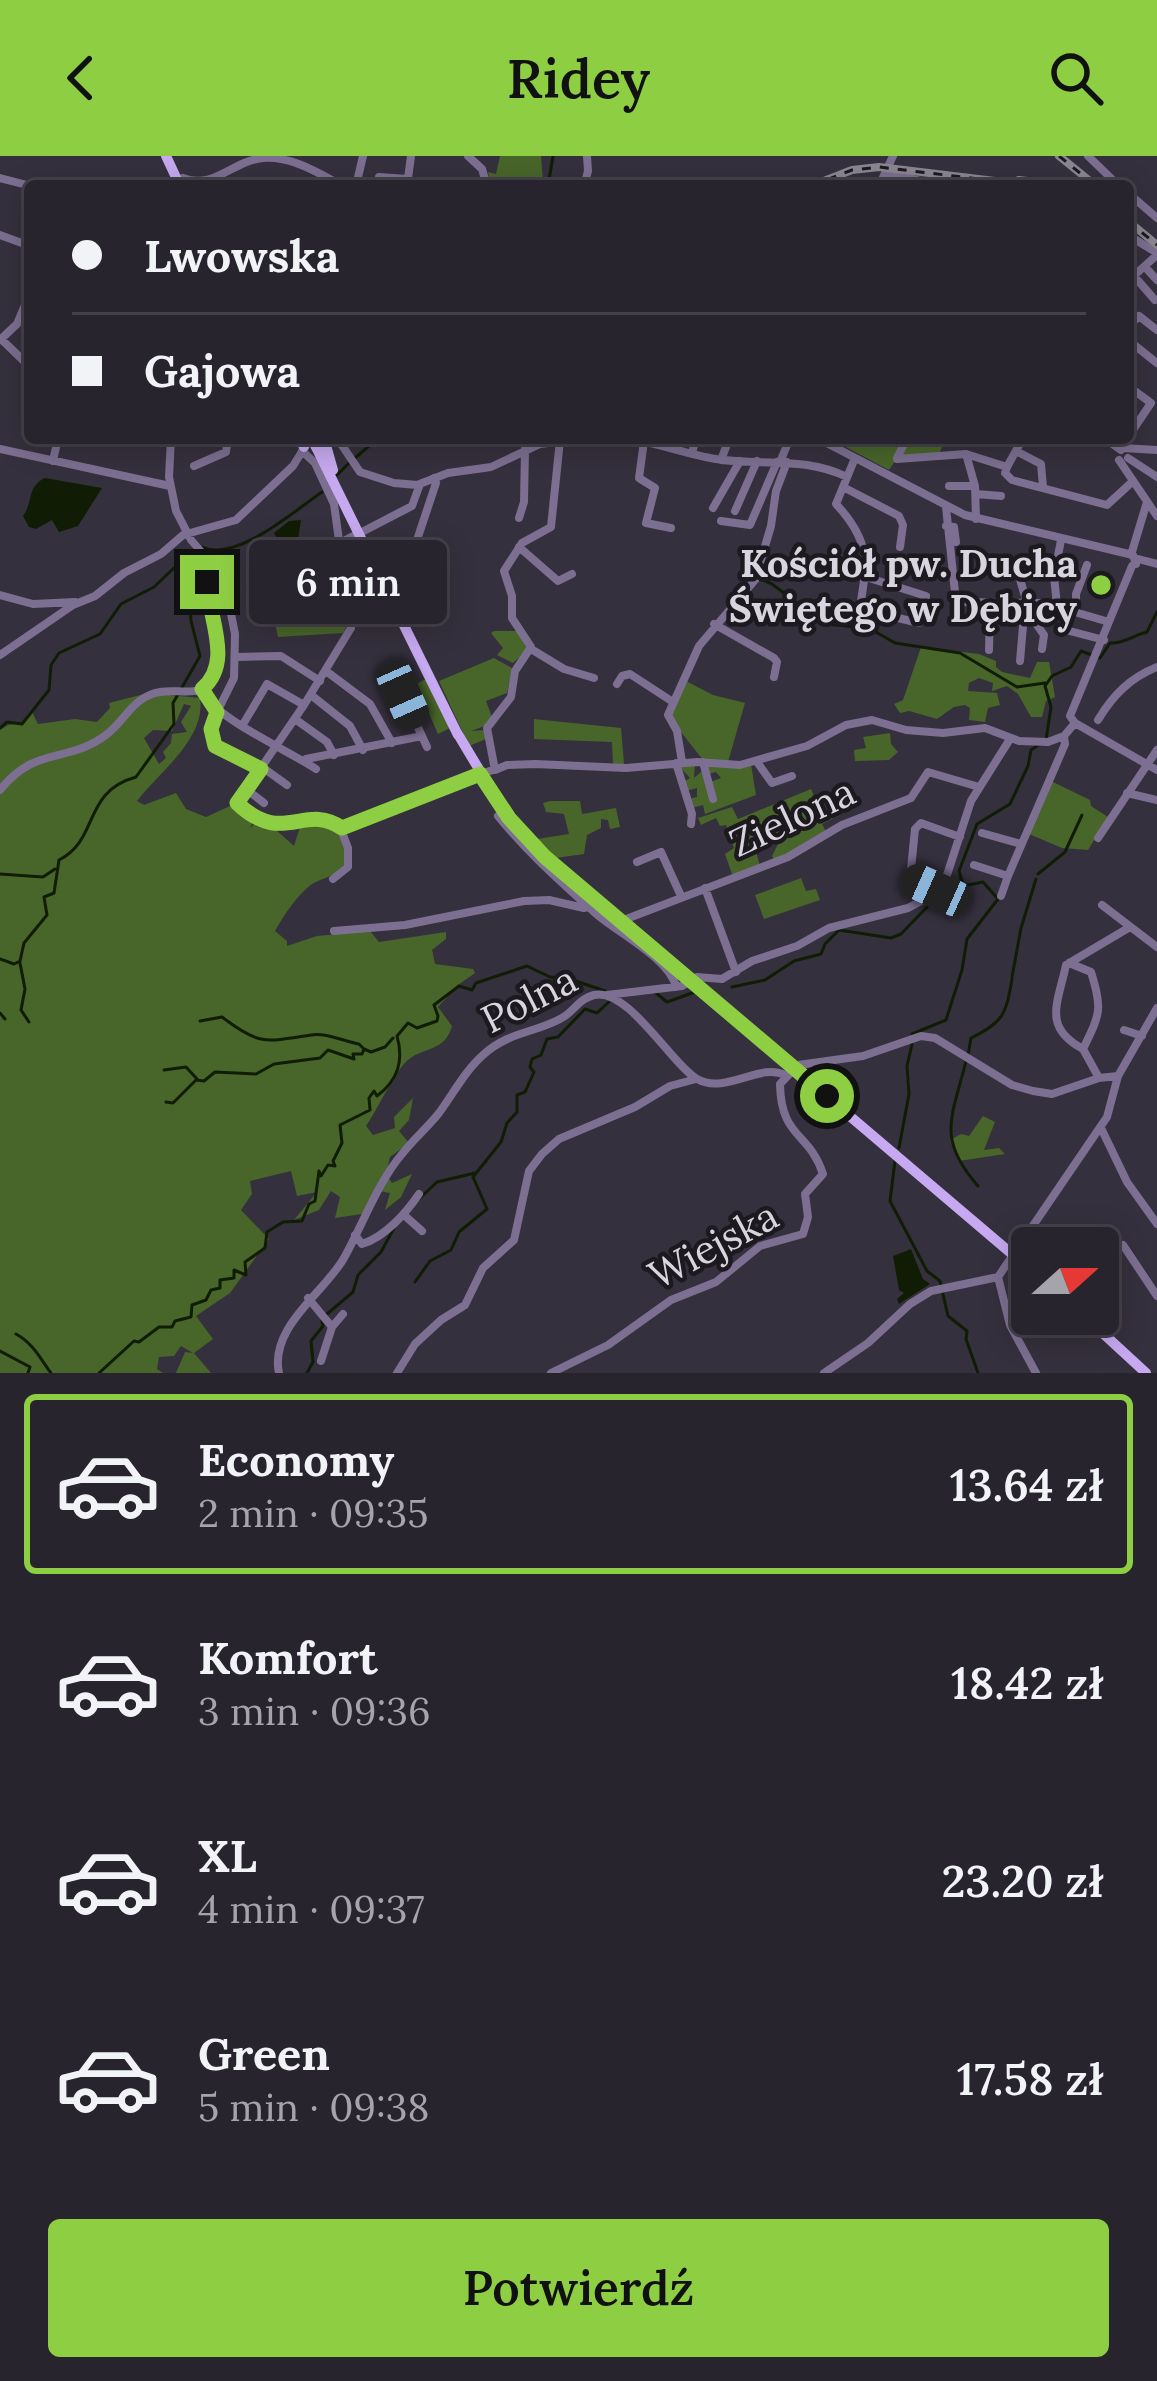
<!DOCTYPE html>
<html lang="pl">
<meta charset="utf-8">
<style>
:root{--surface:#28242e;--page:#302c36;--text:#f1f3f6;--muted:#a5a4aa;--line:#44414a;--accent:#8ece43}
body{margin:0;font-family:Lora,serif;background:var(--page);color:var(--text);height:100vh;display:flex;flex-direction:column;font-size:45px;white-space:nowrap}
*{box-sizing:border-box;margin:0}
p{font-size:39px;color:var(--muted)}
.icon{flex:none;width:66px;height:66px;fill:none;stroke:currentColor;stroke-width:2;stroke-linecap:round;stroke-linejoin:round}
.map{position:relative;height:1217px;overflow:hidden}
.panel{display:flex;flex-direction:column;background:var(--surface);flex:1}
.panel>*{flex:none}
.banner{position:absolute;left:24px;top:24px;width:1110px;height:264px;border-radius:12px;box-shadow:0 6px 30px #0003,0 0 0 3px var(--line);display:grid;align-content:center;height:264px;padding:0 48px;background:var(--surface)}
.needle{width:78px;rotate:69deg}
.fabs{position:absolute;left:1011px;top:1071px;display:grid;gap:24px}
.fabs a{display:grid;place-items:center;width:108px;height:108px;border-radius:12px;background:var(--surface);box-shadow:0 6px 30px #0003,0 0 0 3px var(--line);font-size:60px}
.end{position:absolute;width:54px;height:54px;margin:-27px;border:15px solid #8ece43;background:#111;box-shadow:0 0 0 6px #111}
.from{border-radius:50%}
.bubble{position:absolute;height:84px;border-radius:12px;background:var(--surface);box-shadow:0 6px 30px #0003,0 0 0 3px var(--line);font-size:39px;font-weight:600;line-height:84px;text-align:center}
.car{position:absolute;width:36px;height:72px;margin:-36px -18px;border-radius:15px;box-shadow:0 0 9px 3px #0007;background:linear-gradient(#222 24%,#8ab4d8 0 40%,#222 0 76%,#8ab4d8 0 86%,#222 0)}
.banner b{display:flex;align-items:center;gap:42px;height:114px;font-size:45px}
.banner b+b{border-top:3px solid var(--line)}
.banner i{width:30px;height:30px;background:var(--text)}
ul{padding:21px 0 0;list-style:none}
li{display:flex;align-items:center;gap:36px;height:180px;margin:0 24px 18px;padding:0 24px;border:6px solid transparent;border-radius:12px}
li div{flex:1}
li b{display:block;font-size:45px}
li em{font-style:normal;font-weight:600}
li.active{border-color:var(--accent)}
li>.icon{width:108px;height:108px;stroke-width:1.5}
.cta{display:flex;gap:24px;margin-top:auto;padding:24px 48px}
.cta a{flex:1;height:138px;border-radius:12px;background:var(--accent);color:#111;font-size:48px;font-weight:600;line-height:138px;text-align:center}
header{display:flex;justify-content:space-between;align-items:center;height:156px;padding:0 48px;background:var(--accent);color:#111;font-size:54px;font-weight:600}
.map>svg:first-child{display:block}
</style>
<header><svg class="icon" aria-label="back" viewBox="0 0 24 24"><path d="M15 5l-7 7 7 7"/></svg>Ridey<svg class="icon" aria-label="search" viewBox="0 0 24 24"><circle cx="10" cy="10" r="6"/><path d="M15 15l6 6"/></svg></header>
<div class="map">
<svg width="1157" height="1217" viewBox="0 0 1157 1217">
<rect width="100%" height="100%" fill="#35303d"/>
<path fill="#48652a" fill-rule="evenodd" d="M500 0H541L543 25 532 30H491L488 16 496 18Z
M829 282H946L939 298 897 302 889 314Z
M337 391 347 469 343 477 278 481 266 424Z
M494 475H517L528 494 513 507 497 499 503 492 491 477Z
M921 491 979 498 996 505V511L1002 516 1030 522 1037 506H1049L1055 541 1046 545 1042 561H1031L1018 538 1007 530 992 535 993 527 979 522 969 527 968 535 997 537 1000 549 988 552 985 566 969 564 970 552 965 549 954 551 937 563 909 555 900 557 894 548 903 544Z
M494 502 512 512 507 537 486 545 492 561 487 569 471 575 485 574 486 583 469 590 439 525Z
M428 522 450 572 438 578 416 528Z
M686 525 713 539 745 547 728 606 703 604 670 562Z
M148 537 200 542C206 583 159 616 137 645L144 649 176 637 186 653 206 661 232 649 253 666 250 672 258 665 267 666 294 690 300 671 313 664 333 668 346 686 347 710C334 721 324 721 312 728 297 739 284 759 275 775L287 785V790L317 780 370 775 379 786 446 776V783L432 794 435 808 473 813 475 817 458 829 438 851 452 870C445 896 425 890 408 904 394 916 378 953 366 970L373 979 395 972 394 961 413 942 409 964 399 975 409 987 390 1001 386 1018 392 1027 412 1018 401 1041 385 1054 390 1037 379 1035 362 1058 335 1062 340 1041 331 1035 319 1054 294 1064 317 1036 297 1040 291 1015 250 1025 252 1038 241 1054 269 1083 230 1137 196 1160 213 1183 194 1197 211 1217H176L185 1196 193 1197 181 1190 174 1200 159 1201 157 1213 163 1217H0V574L8 569 23 567 31 554 38 568 75 563 97 566 110 552 109 547ZM184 548 191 550 181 566 187 576 172 578 171 587 163 596 166 602 159 608 144 582 153 574 172 575Z
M534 563 621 572 624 608 613 609 612 586 534 583Z
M890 577 891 588 898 596 889 604 855 605 854 594 866 592 863 581Z
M695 607 694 622 703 614 710 626 721 622 716 616 709 618 705 609 751 608 756 639 705 658 703 649 692 652 689 643 697 641V632L686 635 683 626 690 622 680 611Z
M1051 625 1090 644 1091 650 1108 661 1088 694 1062 692 1029 678Z
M811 633 819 651 827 644 838 660 822 668 826 676 775 705 772 700 778 688 771 679 753 685 760 710 733 721 725 698 734 692 726 669 720 670 716 662 701 669 698 662 732 651 738 663Z
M550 645H580L582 658 616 652 620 671 610 673 608 664 601 663V672L587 679 584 698 556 702 537 683 569 678 564 658 546 656 543 647Z
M801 722 806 735 816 733 820 744 764 763 755 739Z
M983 960 995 966 984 994 999 992 1005 998 959 1005 950 984 961 978 969 980Z"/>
<path fill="#101d04" d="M45 322 102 332 78 370 59 376 52 364 36 373 29 371 23 360C33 347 27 330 45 322Z
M301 364 297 390 285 399 274 377 289 365Z
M911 1093 923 1123 930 1128 899 1148 897 1143 904 1137 899 1134 893 1100Z"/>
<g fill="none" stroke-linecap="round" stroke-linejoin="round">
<path stroke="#101d04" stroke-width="3" d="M548 30 553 0
M205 283 212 287 226 282
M354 303 378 282
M337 319 349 307
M202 391C236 407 294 355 322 336
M758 422 772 428 825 468 869 472 895 487 960 497 1017 531 1045 527
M0 572 7 566 22 568 49 534 51 509 59 497 100 478 121 448 154 431 194 393
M0 718 43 721 55 713
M1038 718 1065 696 1082 659
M0 803 14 808 20 805 24 787 47 759 44 741 54 737 59 704C100 683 82 636 136 621L174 568 173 547 200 500 191 465 189 428 180 407
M20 807 25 833 21 854 29 866
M1012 821 1021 772 1036 723
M732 831 765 824 794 805 821 798 825 788 839 774 891 782 901 778 929 749 949 741 959 730
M656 837 667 846 695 836
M0 857 5 863
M200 865 222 861C260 890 266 886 311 879 325 876 346 886 359 888L364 893
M912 878 946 864 962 814 967 783 998 743 983 726 963 730 959 715 977 668 1010 648 1028 610 1031 594 1046 584 1051 551 1045 530 1052 520 1071 511 1081 495 1100 502 1110 487C1123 488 1134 479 1147 476L1157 456
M968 899 971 882C1004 866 1006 858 1012 823
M966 905C952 962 936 982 978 1030
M164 914 186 911 197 923
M166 946 173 947 196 924 204 925 215 916 256 918 274 908 320 902 328 894 354 903 353 898H362L364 893 371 896 385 891 393 882
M899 992 909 938 907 910 912 888
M895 1005 890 1045 927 1115 940 1125 948 1160 967 1175 966 1183 978 1217
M420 1042 437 1026 475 1017
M415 1126 430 1105 451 1094 459 1076 487 1053 473 1021 501 986 507 967 517 956V939L525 936 534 916 530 911 532 903 541 899 547 883 558 881 585 853 597 857 612 843
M327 1158 353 1136 358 1119 381 1096 395 1070
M16 1178C34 1188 41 1204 51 1217
M0 1195 30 1211 28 1217
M99 1217 134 1185 139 1186 159 1171H172L175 1165 191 1161 192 1149 206 1144 211 1134 220 1132V1124L234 1122V1114L246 1119 245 1106 265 1092 267 1076 283 1066 302 1065 309 1048 315 1045 319 1015 321 1020 328 1009 335 1010 333 1005 342 987 340 969 370 954 369 942 374 935 377 940C398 924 404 905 397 880L408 867 417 872 437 865 438 860 434 849 459 830 472 834 476 827 527 810 550 821 570 823 605 835
M307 1217 313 1206 311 1185 323 1170 322 1165"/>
<path stroke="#7c6f91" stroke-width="8" d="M468 0 482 13 487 30
M1088 0 1119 30
M886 17 942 30
M379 21 408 23
M0 22 31 30
M183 22C214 34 232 5 263 2 292 0 318 17 343 30
M356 30 363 0
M407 30 411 0
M584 30 588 15 587 0
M879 30 893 0
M1128 37 1157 62
M0 79 30 90
M1128 79 1157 97
M1145 111 1157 124
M1134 120 1155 144
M1128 125 1157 99
M1128 171 1139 160 1157 174
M1 183 30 211
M0 184 17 168 30 137
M1128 184 1157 207
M122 282V283
M171 282 169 321 176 355 191 384 224 422 235 478 234 522 217 556 211 573 212 584 219 593 261 613
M337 282 360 316 394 327 417 329 448 317 491 311 540 288 589 282
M622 282C654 285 684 298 716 303 761 310 804 300 847 321
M817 282 965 359 1133 399 1136 408
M1104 282 1121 294
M560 284 551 371 522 387 504 415 512 440V462L531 491 515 515 511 541 487 572 495 614 507 609 535 608 626 612 697 606 740 609 807 590 846 569 872 564 906 574 943 577 985 572 1019 585 1048 586 1064 580 1075 567
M644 285 639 322 655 332 646 367 671 372
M1123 292 1157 294
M0 293 170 330
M1120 293 1151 247 1128 230
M302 295 315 307 334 348 351 472 304 549 237 647C281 690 300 648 340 671L348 692V711L333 723
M1016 295 1041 308 1043 331
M692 297 696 282
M966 298 975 330 976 363
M855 302 836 348C878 393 864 416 857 471
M897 302 907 282
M1128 302 1157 321
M897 303 966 298 1007 311
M721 304 729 283
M1119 304 1157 360
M53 305 58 282
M780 306 790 282
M194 310 226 296 228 282
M1007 311 1005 317 1012 324 1107 349 1132 326
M1007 311 1023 282
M949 330H975
M843 331 899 360 903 369 900 391
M976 338 1001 340
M946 351 956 446 1044 447 1109 466
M713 352 740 305
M735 355 757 305
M519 362 524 346 525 293
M721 365 750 369 777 306
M946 370 954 371 956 386
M360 377 412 350 420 328
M416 387 436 327 434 322
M519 391 558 425 572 418
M1131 399 1147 346
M1138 403 1157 408
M293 417 290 414 296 410 357 378
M1019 420 1027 447
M0 439 33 448 75 446
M1057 449 1054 421 1061 384
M1025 452 1044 479 1042 493
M860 453 919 467 926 440 866 421
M1076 455V438L1087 409
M714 468 774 502 777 506 774 521
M1062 473 1104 484
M531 493 564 513 594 522
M989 494 990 449
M0 499 73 449 95 440 124 417 161 398 183 379 236 364 293 310 306 289 317 282
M236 501 281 500 320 525
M1020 505 1025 447
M326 515 370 548 392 587
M617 528 622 520 630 518 673 546
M202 534C212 561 288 594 316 613
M311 539 350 570 363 594
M403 539 427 591
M295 563 327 586 334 599
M1098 564C1113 539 1130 522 1157 511
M1075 567 1070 560 1132 410
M1075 567 1157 614
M242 570 267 528 304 549
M306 603 422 580
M682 606 677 575 668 559 699 490 755 424 771 370 776 335 787 306
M703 606 713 643
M757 606 772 627 792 620
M676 607 692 658 691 668
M262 611 287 629
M246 633 264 647
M0 634C36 589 67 608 106 579 125 565 130 545 155 537 176 530 202 546 215 520 228 492 208 454 207 426L219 414
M1127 637 1157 644
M502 657 498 660C526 695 560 725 593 755 614 775 670 802 676 831
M342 672 495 613
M982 677 1021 688
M1098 682 1157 594
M637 706 661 696 681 740
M974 709 1008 720 1065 588 1064 580
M705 732 736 816
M936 734 910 723 915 673 921 667 960 681
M1001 740 1008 720
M1102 749 1157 791
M621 765 788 701 842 669 911 642 928 616 979 631
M334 775 405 769 524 745 549 744 584 752 596 747
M1069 807 1091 816C1103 853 1100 858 1083 893
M607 839 682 830 697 821 722 823 752 805 797 790 829 772 908 752 923 744 947 719 971 645 1010 583
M1124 874 1142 880
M1083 893C1042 871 1058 847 1066 809L1130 771
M1083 893 1099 922
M1101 972 1127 1026 1157 1068
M404 1059 422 1075
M355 1079 362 1088C385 1081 406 1057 419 1038
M1123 1089 1157 1140
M308 1142 332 1171
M321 1205 332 1171 343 1158
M279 1217C269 1171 325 1136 344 1102 362 1070 378 1026 402 998 413 984 427 972 439 957 453 938 465 915 483 899 510 874 542 876 565 860 575 853 581 842 594 839 628 831 672 909 697 923 726 939 761 906 785 919
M397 1217 415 1188 441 1164 465 1149 483 1112 514 1084 529 1015 542 998 559 983 635 951 670 930 696 923
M551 1217 608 1189 671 1144 716 1126 760 1090 803 1078 808 1061 805 1038 823 1018C809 975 781 983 780 928L798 909 863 900 921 880 935 882 1012 929 1033 935 1052 938 1099 922 1118 920
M824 1217 868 1187 910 1148 931 1135 998 1121
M1036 1217 1010 1169 998 1121 1107 961 1118 920 1157 852"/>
<path stroke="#c6a9f0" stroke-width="10" d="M166 0 180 30
M299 282 304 291
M324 282 333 314
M316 291 458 579
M456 575 501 650 545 701 1032 1115
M1082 1158 1146 1217"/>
<defs>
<path id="rail" d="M1059 0 1096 30
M1019 24 1067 30
M811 30 852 14 879 11 1037 30
M1128 65 1157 89"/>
</defs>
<use href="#rail" stroke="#8b8792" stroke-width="8"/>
<use href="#rail" stroke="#1c191f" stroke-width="3" stroke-dasharray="9" stroke-linecap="butt"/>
<path stroke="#c6a9f0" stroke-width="10" d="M311 282 316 291"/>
</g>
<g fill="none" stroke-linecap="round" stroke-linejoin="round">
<path stroke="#8ece43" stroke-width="15" d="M207 426C208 461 234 506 202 533L217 556 211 573 215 590 261 613 237 647C283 691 304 646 342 672L480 618 509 662 545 701 827 940"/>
</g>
<circle fill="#8ece43" stroke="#1c191f" stroke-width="4.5" cx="1101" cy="429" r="12"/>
<g text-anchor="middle" stroke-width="9" stroke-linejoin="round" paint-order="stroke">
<g font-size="39" font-weight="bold" fill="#d8d5de" stroke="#1c191f" text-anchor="end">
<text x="1077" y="421">Kościół pw. Ducha<tspan x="1077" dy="45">Świętego w Dębicy</tspan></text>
</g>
<g font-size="39" fill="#d8d5de" stroke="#1c191f">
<text transform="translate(792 661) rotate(-25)" y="14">Zielona</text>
<text transform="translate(529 843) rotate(-27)" y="14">Polna</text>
<text transform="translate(713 1089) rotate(-28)" y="14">Wiejska</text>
</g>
</g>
</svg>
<div class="fabs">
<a><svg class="needle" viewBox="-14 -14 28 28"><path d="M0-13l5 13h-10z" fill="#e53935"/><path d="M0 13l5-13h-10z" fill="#a5a4aa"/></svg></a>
</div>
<i class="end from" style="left:827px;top:940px"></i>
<i class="end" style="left:207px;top:426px"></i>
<div class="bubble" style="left:249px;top:384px;width:198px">6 min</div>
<i class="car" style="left:403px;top:539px;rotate:156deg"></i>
<i class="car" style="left:936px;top:734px;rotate:294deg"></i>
<div class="banner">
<b><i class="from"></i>Lwowska</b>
<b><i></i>Gajowa</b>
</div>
</div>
<section class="panel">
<ul>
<li class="active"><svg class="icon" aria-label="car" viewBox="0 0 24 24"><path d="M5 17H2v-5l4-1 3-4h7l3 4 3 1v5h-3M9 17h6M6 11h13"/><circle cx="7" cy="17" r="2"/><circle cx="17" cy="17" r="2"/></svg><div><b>Economy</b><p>2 min · 09:35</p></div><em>13.64 zł</em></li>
<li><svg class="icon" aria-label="car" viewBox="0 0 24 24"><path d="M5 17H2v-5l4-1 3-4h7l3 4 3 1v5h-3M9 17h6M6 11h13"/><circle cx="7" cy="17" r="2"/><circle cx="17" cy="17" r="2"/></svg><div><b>Komfort</b><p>3 min · 09:36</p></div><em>18.42 zł</em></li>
<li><svg class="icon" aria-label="car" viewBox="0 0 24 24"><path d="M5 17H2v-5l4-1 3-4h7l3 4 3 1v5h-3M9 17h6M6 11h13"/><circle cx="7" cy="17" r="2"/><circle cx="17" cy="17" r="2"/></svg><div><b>XL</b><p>4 min · 09:37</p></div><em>23.20 zł</em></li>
<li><svg class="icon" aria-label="car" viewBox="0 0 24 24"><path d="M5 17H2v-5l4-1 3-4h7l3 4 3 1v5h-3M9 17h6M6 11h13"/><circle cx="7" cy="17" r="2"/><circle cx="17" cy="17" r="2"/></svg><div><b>Green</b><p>5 min · 09:38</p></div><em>17.58 zł</em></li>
</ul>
<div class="cta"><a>Potwierdź</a></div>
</section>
